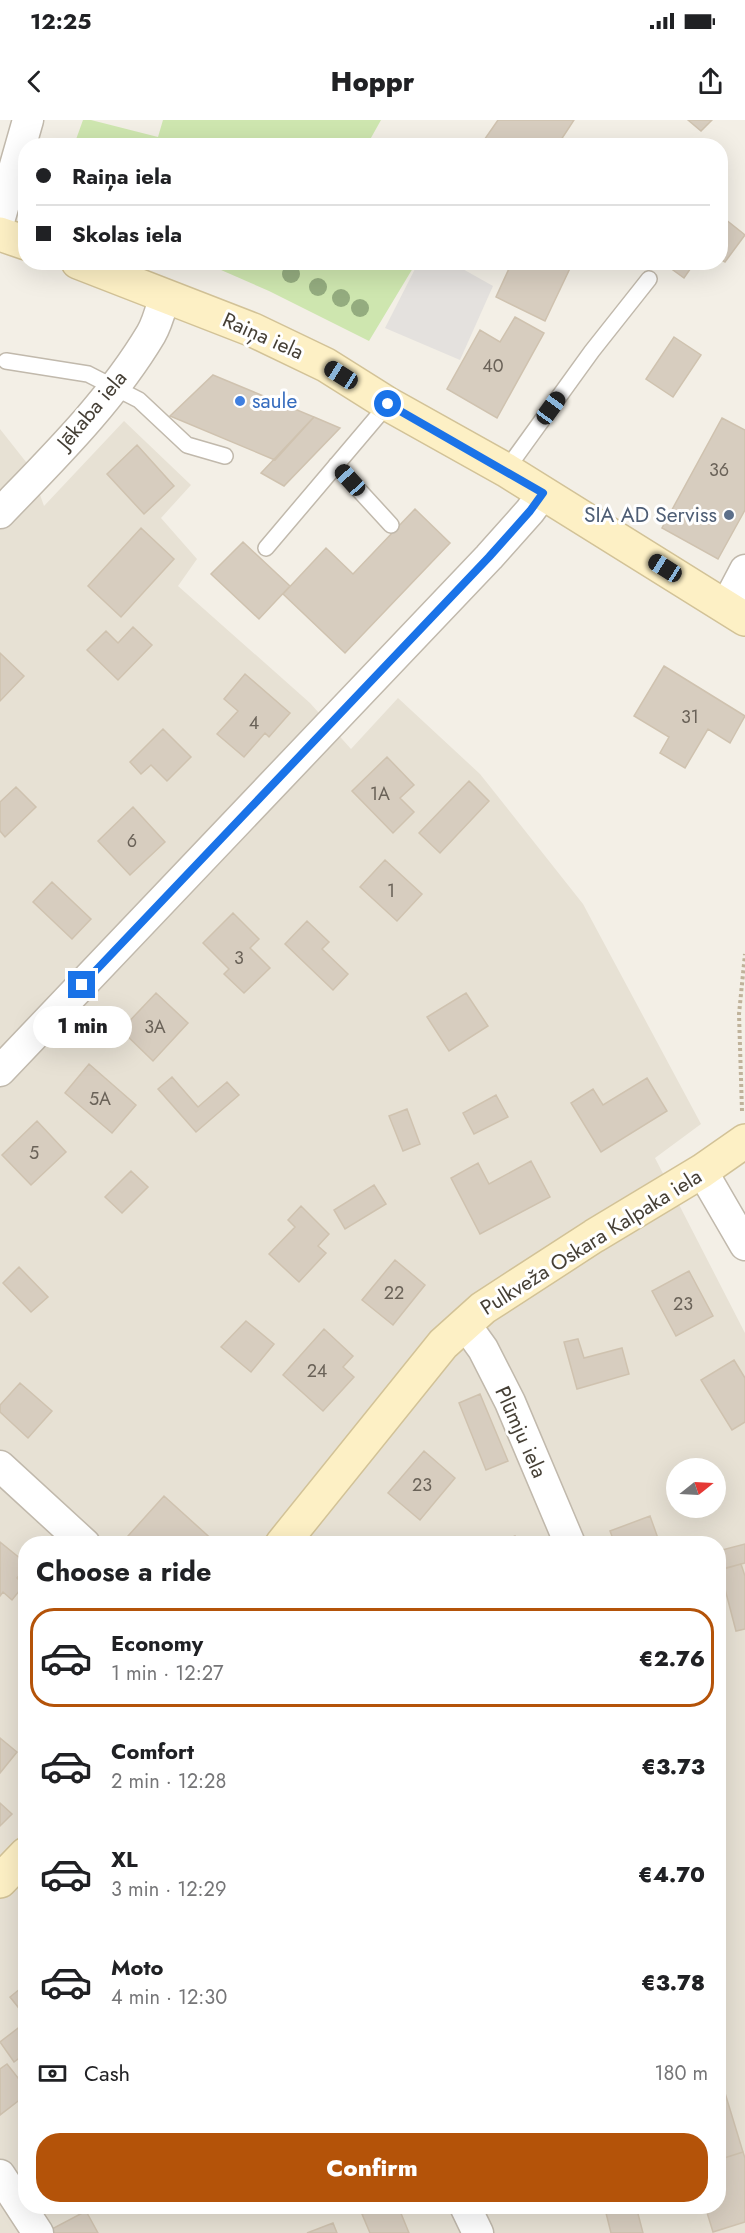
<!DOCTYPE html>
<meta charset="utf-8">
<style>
:root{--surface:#fff;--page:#f6f6f6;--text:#202124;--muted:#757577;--line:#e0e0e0;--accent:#b45309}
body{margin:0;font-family:Jost,sans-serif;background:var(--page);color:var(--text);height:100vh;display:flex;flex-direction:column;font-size:22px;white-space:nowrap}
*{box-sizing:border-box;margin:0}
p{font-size:20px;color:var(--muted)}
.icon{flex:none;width:33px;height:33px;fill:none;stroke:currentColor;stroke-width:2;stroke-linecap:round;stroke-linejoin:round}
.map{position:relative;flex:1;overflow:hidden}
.sheet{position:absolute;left:18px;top:1416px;width:708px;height:678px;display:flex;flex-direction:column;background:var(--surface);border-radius:24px;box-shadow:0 6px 24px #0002}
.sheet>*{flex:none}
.banner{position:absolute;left:18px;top:18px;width:710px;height:132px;border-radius:24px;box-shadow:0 6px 24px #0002;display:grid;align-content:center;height:132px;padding:0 18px;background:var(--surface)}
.needle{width:39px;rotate:72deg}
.controls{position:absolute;left:666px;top:1338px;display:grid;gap:12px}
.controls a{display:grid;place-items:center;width:60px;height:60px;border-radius:50%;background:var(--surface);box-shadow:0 6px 24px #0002;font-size:30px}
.end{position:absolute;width:27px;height:27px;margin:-14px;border:8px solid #1a73e8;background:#fff;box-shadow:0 0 0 3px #fff}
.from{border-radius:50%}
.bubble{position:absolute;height:42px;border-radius:21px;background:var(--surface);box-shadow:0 6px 24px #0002;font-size:20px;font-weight:800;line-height:42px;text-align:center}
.car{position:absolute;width:18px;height:36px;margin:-18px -9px;border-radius:8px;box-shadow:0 0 4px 2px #0007;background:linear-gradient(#222 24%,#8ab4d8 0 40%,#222 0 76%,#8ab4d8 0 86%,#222 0)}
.banner b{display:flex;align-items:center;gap:21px;height:57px;font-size:22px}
.banner b+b{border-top:2px solid var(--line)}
.banner i{width:15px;height:15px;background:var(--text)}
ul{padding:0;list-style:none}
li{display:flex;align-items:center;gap:18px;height:99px;margin:0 12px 9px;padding:0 6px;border:3px solid transparent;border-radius:24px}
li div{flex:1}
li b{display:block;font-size:22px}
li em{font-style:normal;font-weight:800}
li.selected{border-color:var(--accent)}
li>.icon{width:54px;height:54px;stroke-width:1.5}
h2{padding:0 18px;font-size:27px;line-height:72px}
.pay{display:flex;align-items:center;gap:15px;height:66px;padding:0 18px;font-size:22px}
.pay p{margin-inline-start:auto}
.action{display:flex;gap:12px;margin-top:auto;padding:12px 18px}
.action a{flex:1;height:69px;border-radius:24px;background:var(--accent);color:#fff;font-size:24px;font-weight:800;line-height:69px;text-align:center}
.status{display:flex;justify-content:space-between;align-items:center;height:42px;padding:0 30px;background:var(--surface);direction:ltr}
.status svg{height:16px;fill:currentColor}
header{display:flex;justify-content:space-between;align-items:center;height:78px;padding:0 18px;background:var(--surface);font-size:27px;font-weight:800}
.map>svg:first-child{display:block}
</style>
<div class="status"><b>12:25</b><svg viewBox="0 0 49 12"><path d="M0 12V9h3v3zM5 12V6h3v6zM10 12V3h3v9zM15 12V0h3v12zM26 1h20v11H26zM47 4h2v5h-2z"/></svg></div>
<header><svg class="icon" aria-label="back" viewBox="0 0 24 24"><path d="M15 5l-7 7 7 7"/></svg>Hoppr<svg class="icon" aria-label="share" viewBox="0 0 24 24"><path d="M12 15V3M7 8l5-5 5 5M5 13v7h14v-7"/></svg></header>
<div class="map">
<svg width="745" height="2113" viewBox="0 0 745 2113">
<rect width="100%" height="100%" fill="#f3efe6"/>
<path fill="#e7e1d4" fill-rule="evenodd" d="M124 301 191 365 161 398 197 439 178 466 310 583 351 629 398 578 480 654 583 784 701 1004 655 1038 745 1213V2113H0V309L30 347 44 386ZM676 1348H716V1388H676ZM26 1424H718V2086H26Z"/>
<path fill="#cee6af" d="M83 0H91L158 17 163 0H381L367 25H74Z
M205 143H416L369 221 269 171Z"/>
<path fill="#e4e1de" d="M418 143H452L493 166 460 240 385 208Z"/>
<path fill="#d7cdbf" stroke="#cfc2af" stroke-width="1.5" d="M498 0H574L557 26H486L482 23Z
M688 0H712L701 11Z
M720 95 745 115 725 142 720 139Z
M512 142H573L545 201 496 177Z
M662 142H689L693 145 684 158Z
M515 197 544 213 497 298 447 269 480 210 500 222Z
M674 217 701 235 673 277 646 259Z
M213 255 314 297 275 340 170 296Z
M314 297 340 308 284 366 261 353Z
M722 298 745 310V390L718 439 662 408Z
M137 325 174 366 144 394 107 354Z
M415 389 450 423 345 533 283 474 326 428 353 454Z
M141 408 174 439 121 497 88 466Z
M243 422 290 466 259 499 211 454Z
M133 507 152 525 118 560 87 530 106 511 118 523Z
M0 533 24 556 0 581Z
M664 546 745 596 730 623 708 609 685 648 660 633 669 617 634 596Z
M245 554 290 593 269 617 265 613 244 637 217 614 238 591 224 579Z
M163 609 191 637 167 661 151 645 141 654 130 642Z
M387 637 414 665 400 678 414 692 393 713 352 671Z
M469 661 489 681 440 733 419 713Z
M16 667 36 687 5 717 0 711V682Z
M133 687 165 722 130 755 98 721Z
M385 740 422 774 397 801 360 767Z
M52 762 91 799 72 819 33 782Z
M233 793 259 819 250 828 270 848 244 873 224 854 229 849 203 823Z
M307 801 329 822 322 829 348 854 333 870 285 824Z
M156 873 188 903 153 941 121 910Z
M466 873 488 906 449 931 427 897Z
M89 944 136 985 112 1013 65 973Z
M172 957 198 987 227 962 239 975 196 1012 158 969Z
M647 958 667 991 601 1032 571 983 593 969 603 985Z
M496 975 508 997 474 1014 463 993Z
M407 989 420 1024 403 1031 389 996Z
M37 1001 66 1032 31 1065 2 1035Z
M531 1041 550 1077 480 1114 451 1058 478 1043 489 1064Z
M131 1051 148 1067 122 1093 105 1077Z
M374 1065 386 1084 345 1109 334 1090Z
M301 1086 329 1114 318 1126 326 1133 299 1162 269 1134 295 1107 288 1100Z
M395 1140 425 1165 393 1205 362 1180Z
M19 1147 48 1177 31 1192 3 1163Z
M689 1151 713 1196 676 1216 652 1171Z
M246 1201 274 1224 251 1252 221 1227Z
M324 1209 353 1236 343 1247 354 1257 323 1291 283 1255Z
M578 1219 584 1238 622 1228 629 1254 577 1269 564 1222Z
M734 1240 745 1258V1302L732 1310 701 1260Z
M20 1263 52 1291 28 1318 0 1292V1285Z
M480 1274 508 1341 486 1350 459 1283Z
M424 1331 455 1358 420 1400 388 1373Z
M164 1376 217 1424H136L128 1416Z
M650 1396 660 1424H615L610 1411Z
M515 1416 517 1424H495Z
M0 1422 26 1443V1448L17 1458 24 1465 12 1480 3 1472 0 1476Z
M745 1424V1443L718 1450V1431Z
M741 1444 745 1456V1509L736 1511 720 1450Z
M0 1618 17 1632 0 1653Z
M0 1683 12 1694 0 1706Z
M26 1864V1897L10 1877Z
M26 1902V1933L14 1942 0 1922Z
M7 1944 26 1968V1975L0 1995V1949Z
M725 1973 743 2032 718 2040V1976Z
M743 2032 745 2038V2102L713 2112 705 2086H718V2040Z
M379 2086H398L409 2113H370L362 2094Z
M613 2086H636L643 2113H611L605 2089Z
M86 2091 98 2113H52L50 2110Z
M333 2103 337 2113H307Z"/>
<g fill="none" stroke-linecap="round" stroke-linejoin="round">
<defs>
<path id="lane" d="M6 241 88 254 139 280 187 325 225 336
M336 345 391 405
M506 350 592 231 649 159
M266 428 388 284"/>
<path id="street" d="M0 98 28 0
M0 393C54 337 111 281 151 214 158 202 161 188 165 175
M726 486 745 450
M0 951 489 437 530 391 543 373
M702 1051 745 1125
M465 1204 483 1229 510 1282 570 1424
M0 1346 85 1424
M0 2055 38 2113
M465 2086 478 2113"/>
<path id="secondary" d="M0 114 26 123
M78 142 253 210 326 245 388 284 506 350 745 499
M282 1424 443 1224 483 1188 594 1116 702 1051 745 1021
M0 1761 26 1734"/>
</defs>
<use href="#lane" stroke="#c1b9ac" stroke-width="18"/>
<use href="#street" stroke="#c1b9ac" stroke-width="33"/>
<use href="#secondary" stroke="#d2c297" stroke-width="36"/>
<path stroke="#bfb29a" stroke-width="4" stroke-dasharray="3 3" stroke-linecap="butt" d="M742 991 739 894 745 834"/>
<use href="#lane" stroke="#fff" stroke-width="15"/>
<use href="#street" stroke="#fff" stroke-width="30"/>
<use href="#secondary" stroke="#fdf0c5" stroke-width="33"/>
</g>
<g fill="#94ac7f">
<circle cx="291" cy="154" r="9"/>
<circle cx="318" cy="167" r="9"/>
<circle cx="341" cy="178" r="9"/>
<circle cx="360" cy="188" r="9"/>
</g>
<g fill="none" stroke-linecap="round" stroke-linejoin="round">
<path stroke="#1a73e8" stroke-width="8" d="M82 865 489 437 530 391 543 373 388 284"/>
</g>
<circle fill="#3f7fe0" stroke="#fff" stroke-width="2" cx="240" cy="281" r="6"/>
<circle fill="#5c6f8a" stroke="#fff" stroke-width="2" cx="729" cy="395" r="6"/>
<g text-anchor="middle" stroke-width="6" stroke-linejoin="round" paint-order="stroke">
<g font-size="18" fill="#6a6258">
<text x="493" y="252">40</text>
<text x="719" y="356">36</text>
<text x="690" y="603">31</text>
<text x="254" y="609">4</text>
<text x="380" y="680">1A</text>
<text x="132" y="727">6</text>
<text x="391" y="777">1</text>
<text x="239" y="844">3</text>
<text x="155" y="913">3A</text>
<text x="100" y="985">5A</text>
<text x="34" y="1039">5</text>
<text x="394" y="1179">22</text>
<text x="683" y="1190">23</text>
<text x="317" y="1257">24</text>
<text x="422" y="1371">23</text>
</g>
<g font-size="21" fill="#453f35" stroke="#fff">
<text transform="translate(263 216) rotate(24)" y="7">Raiņa iela</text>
<text transform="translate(92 290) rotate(-50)" y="7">Jēkaba iela</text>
<text transform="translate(591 1122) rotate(-32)" y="7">Pulkveža Oskara Kalpaka iela</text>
<text transform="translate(521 1312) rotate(66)" y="7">Plūmju iela</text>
</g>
<g font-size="21" fill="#366cbe" stroke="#fff" text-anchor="start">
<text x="252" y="288">saule</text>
</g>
<g font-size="21" fill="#4e5e75" stroke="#fff" text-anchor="end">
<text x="717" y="402">SIA AD Serviss</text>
</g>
</g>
</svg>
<div class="controls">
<a><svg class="needle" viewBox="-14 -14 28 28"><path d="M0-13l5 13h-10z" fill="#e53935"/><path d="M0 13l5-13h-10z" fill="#757577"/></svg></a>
</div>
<i class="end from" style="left:388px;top:284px"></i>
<i class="end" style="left:82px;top:865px"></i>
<div class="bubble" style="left:33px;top:886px;width:99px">1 min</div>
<i class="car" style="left:341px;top:255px;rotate:302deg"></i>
<i class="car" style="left:551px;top:288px;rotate:36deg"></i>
<i class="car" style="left:350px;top:360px;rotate:318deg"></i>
<i class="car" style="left:665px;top:448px;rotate:302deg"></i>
<div class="banner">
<b><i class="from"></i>Raiņa iela</b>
<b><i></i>Skolas iela</b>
</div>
<section class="sheet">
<h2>Choose a ride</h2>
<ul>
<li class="selected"><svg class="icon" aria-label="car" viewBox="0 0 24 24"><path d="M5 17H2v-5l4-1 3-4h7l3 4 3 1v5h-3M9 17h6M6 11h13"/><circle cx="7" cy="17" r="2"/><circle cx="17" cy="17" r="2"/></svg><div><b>Economy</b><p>1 min · 12:27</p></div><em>€2.76</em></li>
<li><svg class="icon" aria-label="car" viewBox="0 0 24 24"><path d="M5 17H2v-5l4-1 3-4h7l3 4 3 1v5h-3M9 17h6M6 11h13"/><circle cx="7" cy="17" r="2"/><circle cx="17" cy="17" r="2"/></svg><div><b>Comfort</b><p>2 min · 12:28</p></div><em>€3.73</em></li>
<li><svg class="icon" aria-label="car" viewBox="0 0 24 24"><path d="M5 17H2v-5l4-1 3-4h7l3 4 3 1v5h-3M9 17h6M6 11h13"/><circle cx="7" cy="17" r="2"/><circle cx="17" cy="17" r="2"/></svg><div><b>XL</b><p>3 min · 12:29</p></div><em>€4.70</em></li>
<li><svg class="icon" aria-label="car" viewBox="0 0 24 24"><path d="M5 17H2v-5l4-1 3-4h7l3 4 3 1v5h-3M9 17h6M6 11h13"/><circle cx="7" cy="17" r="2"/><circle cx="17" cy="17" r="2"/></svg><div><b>Moto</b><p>4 min · 12:30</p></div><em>€3.78</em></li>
</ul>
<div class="pay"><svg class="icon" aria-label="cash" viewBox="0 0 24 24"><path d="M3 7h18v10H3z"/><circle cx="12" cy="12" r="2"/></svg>Cash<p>180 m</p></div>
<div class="action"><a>Confirm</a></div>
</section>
</div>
